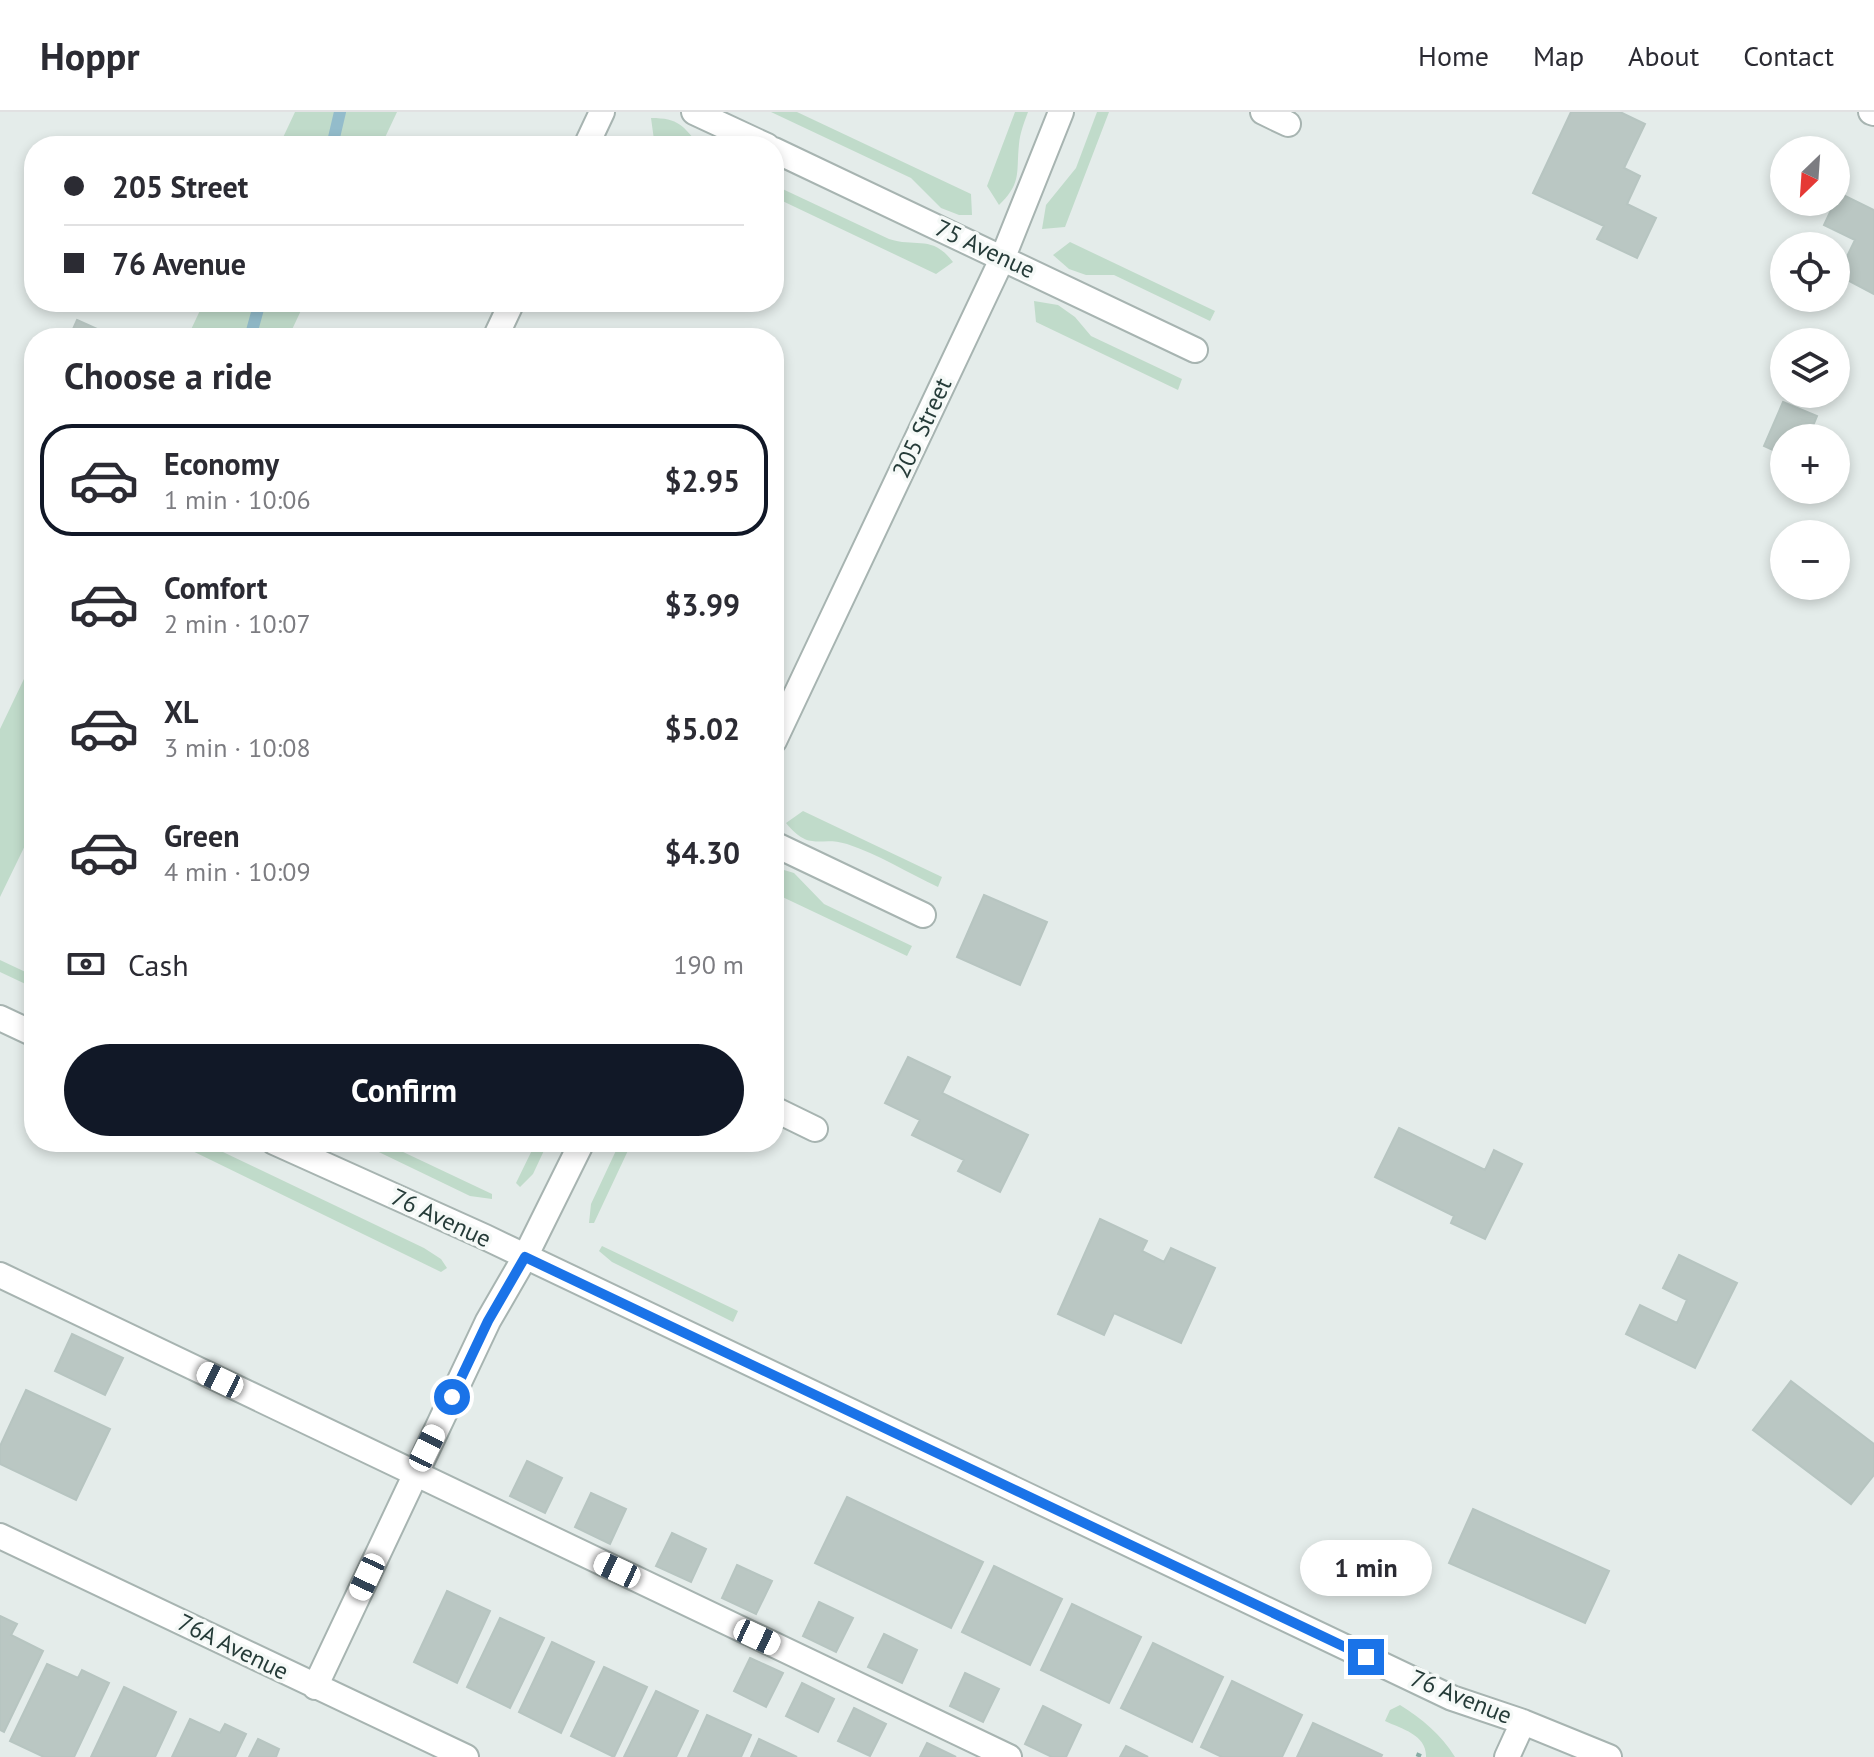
<!DOCTYPE html>
<meta charset="utf-8">
<style>
:root{--surface:#fff;--page:#f2f2f3;--text:#2b2b33;--muted:#7c7c81;--line:#e1e1e2;--accent:#111827}
body{margin:0;font-family:"PT Sans",sans-serif;background:var(--page);color:var(--text);height:100vh;display:flex;flex-direction:column;font-size:30px;white-space:nowrap}
*{box-sizing:border-box;margin:0}
p{font-size:26px;color:var(--muted)}
.icon{flex:none;width:44px;height:44px;fill:none;stroke:currentColor;stroke-width:2;stroke-linecap:round;stroke-linejoin:round}
.map{position:relative;flex:1;overflow:hidden}
.sheet{position:absolute;left:24px;top:216px;width:760px;height:824px;display:flex;flex-direction:column;background:var(--surface);border-radius:32px;box-shadow:0 4px 12px #0003}
.sheet>*{flex:none}
.top-card{position:absolute;left:24px;top:24px;width:760px;height:176px;border-radius:32px;box-shadow:0 4px 12px #0003;display:grid;align-content:center;height:176px;padding:0 40px;background:var(--surface)}
.needle{width:52px;rotate:205deg}
.buttons{position:absolute;left:1770px;top:24px;display:grid;gap:16px}
.buttons a{display:grid;place-items:center;width:80px;height:80px;border-radius:50%;background:var(--surface);box-shadow:0 4px 12px #0003;font-size:40px}
.end{position:absolute;width:36px;height:36px;margin:-18px;border:10px solid #1a73e8;background:#fff;box-shadow:0 0 0 4px #fff}
.from{border-radius:50%}
.bubble{position:absolute;height:56px;border-radius:28px;background:var(--surface);box-shadow:0 4px 12px #0003;font-size:26px;font-weight:700;line-height:56px;text-align:center}
.car{position:absolute;width:24px;height:48px;margin:-24px -12px;border-radius:10px;box-shadow:0 0 6px 2px #0007;background:linear-gradient(#fff 24%,#345 0 40%,#fff 0 76%,#345 0 86%,#fff 0)}
.top-card b{display:flex;align-items:center;gap:28px;height:76px;font-size:30px}
.top-card b+b{border-top:2px solid var(--line)}
.top-card i{width:20px;height:20px;background:var(--text)}
ul{padding:0;list-style:none}
li{display:flex;align-items:center;gap:24px;height:112px;margin:0 16px 12px;padding:0 24px;border:4px solid transparent;border-radius:32px}
li div{flex:1}
li b{display:block;font-size:30px}
li em{font-style:normal;font-weight:700}
li.current{border-color:var(--accent)}
li>.icon{width:72px;height:72px;stroke-width:1.5}
h2{padding:0 40px;font-size:36px;line-height:96px}
.pay{display:flex;align-items:center;gap:20px;height:88px;padding:0 40px;font-size:30px}
.pay p{margin-inline-start:auto}
.cta{display:flex;gap:16px;margin-top:auto;padding:16px 40px}
.cta a{flex:1;height:92px;border-radius:48px;background:var(--accent);color:#fff;font-size:32px;font-weight:700;line-height:92px;text-align:center}
header{display:flex;align-items:center;gap:48px;box-sizing:border-box;height:112px;padding:0 40px;background:var(--surface);border-bottom:2px solid var(--line)}
header strong{font-size:38px}
nav{display:flex;gap:44px;margin-inline-start:auto;font-size:28px}
.map>svg:first-child{display:block}
</style>
<header>
<strong>Hoppr</strong>
<nav><a>Home</a><a>Map</a><a>About</a><a>Contact</a></nav>
</header>
<div class="map">
<svg width="1874" height="1645" viewBox="0 0 1874 1645">
<rect width="100%" height="100%" fill="#e4ecea"/>
<path fill="#c0dbca" d="M295 0H397L381 34H279Z
M771 0H797L971 82 972 103H959L941 96 911 66Z
M1015 0H1028C1024 11 1020 21 1019 32 1016 61 1022 71 999 93L987 74Z
M1097 0H1109L1065 115 1042 117 1046 93 1076 56Z
M651 6C679 6 683 14 700 34H666L654 28Z
M774 73 889 127C916 136 932 122 953 150L936 162 774 85Z
M1070 130 1215 199 1210 209 1114 163H1086L1069 157 1053 143Z
M1034 189 1058 193 1075 205 1091 224 1182 267 1178 278 1036 210Z
M204 190H305L288 226H187Z
M34 546V715L0 785V617Z
M803 699 942 765 938 775C908 761 878 742 847 732 819 723 811 741 786 711Z
M774 755 794 761 824 792 912 834 907 844 774 781Z
M0 848 34 864V876L0 860Z
M174 1030H202L424 1136 441 1147 447 1156 441 1160Z
M358 1030H382L492 1082V1087L470 1084Z
M536 1030H548L533 1062 520 1075 516 1071Z
M620 1030H632L594 1111H589L591 1092Z
M602 1134 738 1199 733 1210 612 1150 599 1139Z
M1400 1593C1422 1607 1441 1622 1455 1645H1426C1427 1623 1402 1617 1385 1609L1390 1598Z"/>
<g fill="none" stroke-linecap="round" stroke-linejoin="round">
<path stroke="#93bccb" stroke-width="12" d="M332 34 340 0
M250 226 258 197 263 190"/>
</g>
<path fill="#bac7c3" stroke="#b7c5c1" stroke-width="2" d="M1571 0H1620L1645 12 1624 56 1640 64 1627 92 1656 106 1637 146 1597 127 1604 114 1533 81Z
M1839 81 1874 98V182L1838 163 1855 128 1824 113Z
M77 208 117 226H69Z
M1783 290 1817 304 1808 326H1784V343L1764 334Z
M984 783 1047 810 1020 873 957 845Z
M908 945 950 965 942 981 1028 1023 1000 1080 958 1059 964 1048 912 1023 920 1008 885 991Z
M1399 1016 1485 1058 1494 1038 1522 1052 1485 1127 1451 1111 1454 1104 1375 1065Z
M1100 1107 1147 1129 1142 1139 1164 1150 1171 1136 1215 1156 1181 1231 1114 1201 1104 1223 1058 1202Z
M1679 1143 1737 1171 1695 1256 1626 1222 1640 1193 1677 1211 1687 1188 1663 1176Z
M72 1222 123 1246 105 1283 55 1259Z
M1791 1269 1874 1332V1363L1851 1392 1753 1318Z
M26 1278 110 1317 76 1388 0 1352V1334Z
M527 1349 562 1366 545 1401 510 1384Z
M591 1381 626 1397 610 1432 575 1415Z
M847 1385 983 1450 951 1516 815 1451Z
M1473 1397 1609 1459 1585 1511 1449 1451Z
M672 1421 706 1437 691 1470 656 1454Z
M737 1453 772 1469 756 1502 722 1486Z
M994 1454 1062 1487 1030 1553 962 1520Z
M447 1479 490 1499 457 1571 414 1550Z
M819 1490 853 1506 836 1540 803 1524Z
M1072 1492 1141 1525 1109 1591 1041 1558Z
M0 1504 17 1512 11 1523 43 1539 4 1620 0 1618Z
M500 1506 544 1526 510 1596 467 1575Z
M884 1522 917 1538 902 1571 868 1555Z
M552 1530 594 1550 561 1621 519 1600Z
M1153 1531 1223 1565 1192 1630 1121 1596Z
M750 1546 783 1561 766 1595 734 1579Z
M47 1552 78 1566 82 1558 109 1571 74 1645H44L10 1629Z
M604 1555 647 1575 614 1645 571 1624Z
M965 1561 999 1577 983 1610 950 1594Z
M1232 1569 1302 1603 1282 1645H1222L1201 1635Z
M802 1571 834 1587 818 1620 786 1604Z
M124 1575 176 1600 155 1645H91Z
M656 1579 698 1599 676 1645H624Z
M1043 1594 1081 1613 1066 1645H1052L1025 1632Z
M854 1596 886 1612 870 1644 838 1629Z
M707 1603 751 1623 741 1645H688Z
M190 1607 220 1621 225 1612 246 1622 235 1645H172Z
M1313 1611 1382 1643 1381 1645H1297Z
M258 1627 279 1637 276 1645H249Z
M759 1627 797 1645H751Z
M927 1631 956 1645H920Z
M1126 1634 1148 1645H1120Z"/>
<g fill="none" stroke-linecap="round" stroke-linejoin="round">
<defs>
<path id="minor" d="M694 0 767 34
M1263 0 1288 12
M1871 0 1874 1
M586 34 602 0
M774 38 1195 238
M495 226 512 190
M774 629 1003 145 1061 0
M774 732 923 803
M0 906 34 922
M774 997 815 1017
M274 1030 485 1125 1452 1586 1523 1610 1609 1645
M0 1163 1009 1645
M0 1424 466 1645
M315 1575 488 1209 525 1145 582 1030
M1507 1645 1523 1610"/>
</defs>
<use href="#minor" stroke="#a7b4b1" stroke-width="28"/>
<path stroke="#88aca5" stroke-width="5" stroke-dasharray="4 6" stroke-linecap="butt" d="M1418 1645 1420 1640"/>
<use href="#minor" stroke="#fff" stroke-width="24"/>
</g>
<g fill="none" stroke-linecap="round" stroke-linejoin="round">
<path stroke="#1a73e8" stroke-width="10" d="M452 1285 488 1209 525 1145 1366 1545"/>
</g>
<g text-anchor="middle" stroke-width="7" stroke-linejoin="round" paint-order="stroke">
<g font-size="24" fill="#263c39" stroke="#f5f9f7">
<text transform="translate(985 137) rotate(25)" y="8">75 Avenue</text>
<text transform="translate(922 316) rotate(-65)" y="8">205 Street</text>
<text transform="translate(441 1106) rotate(25)" y="8">76 Avenue</text>
<text transform="translate(233 1535) rotate(26)" y="8">76A Avenue</text>
<text transform="translate(1461 1585) rotate(22)" y="8">76 Avenue</text>
</g>
</g>
</svg>
<div class="buttons">
<a><svg class="needle" viewBox="-14 -14 28 28"><path d="M0-13l5 13h-10z" fill="#e53935"/><path d="M0 13l5-13h-10z" fill="#7c7c81"/></svg></a>
<a><svg class="icon" aria-label="locate" viewBox="0 0 24 24"><circle cx="12" cy="12" r="6"/><path d="M12 2v4M12 18v4M2 12h4M18 12h4"/></svg></a>
<a><svg class="icon" aria-label="layers" viewBox="0 0 24 24"><path d="M12 4l9 5-9 5-9-5zM3 14l9 5 9-5"/></svg></a>
<a>+</a>
<a>−</a>
</div>
<i class="end from" style="left:452px;top:1285px"></i>
<i class="end" style="left:1366px;top:1545px"></i>
<div class="bubble" style="left:1300px;top:1428px;width:132px">1 min</div>
<i class="car" style="left:220px;top:1268px;rotate:296deg"></i>
<i class="car" style="left:427px;top:1336px;rotate:26deg"></i>
<i class="car" style="left:617px;top:1458px;rotate:295deg"></i>
<i class="car" style="left:367px;top:1465px;rotate:205deg"></i>
<i class="car" style="left:757px;top:1525px;rotate:115deg"></i>
<div class="top-card">
<b><i class="from"></i>205 Street</b>
<b><i></i>76 Avenue</b>
</div>
<section class="sheet">
<h2>Choose a ride</h2>
<ul>
<li class="current"><svg class="icon" aria-label="car" viewBox="0 0 24 24"><path d="M5 17H2v-5l4-1 3-4h7l3 4 3 1v5h-3M9 17h6M6 11h13"/><circle cx="7" cy="17" r="2"/><circle cx="17" cy="17" r="2"/></svg><div><b>Economy</b><p>1 min · 10:06</p></div><em>$2.95</em></li>
<li><svg class="icon" aria-label="car" viewBox="0 0 24 24"><path d="M5 17H2v-5l4-1 3-4h7l3 4 3 1v5h-3M9 17h6M6 11h13"/><circle cx="7" cy="17" r="2"/><circle cx="17" cy="17" r="2"/></svg><div><b>Comfort</b><p>2 min · 10:07</p></div><em>$3.99</em></li>
<li><svg class="icon" aria-label="car" viewBox="0 0 24 24"><path d="M5 17H2v-5l4-1 3-4h7l3 4 3 1v5h-3M9 17h6M6 11h13"/><circle cx="7" cy="17" r="2"/><circle cx="17" cy="17" r="2"/></svg><div><b>XL</b><p>3 min · 10:08</p></div><em>$5.02</em></li>
<li><svg class="icon" aria-label="car" viewBox="0 0 24 24"><path d="M5 17H2v-5l4-1 3-4h7l3 4 3 1v5h-3M9 17h6M6 11h13"/><circle cx="7" cy="17" r="2"/><circle cx="17" cy="17" r="2"/></svg><div><b>Green</b><p>4 min · 10:09</p></div><em>$4.30</em></li>
</ul>
<div class="pay"><svg class="icon" aria-label="cash" viewBox="0 0 24 24"><path d="M3 7h18v10H3z"/><circle cx="12" cy="12" r="2"/></svg>Cash<p>190 m</p></div>
<div class="cta"><a>Confirm</a></div>
</section>
</div>
